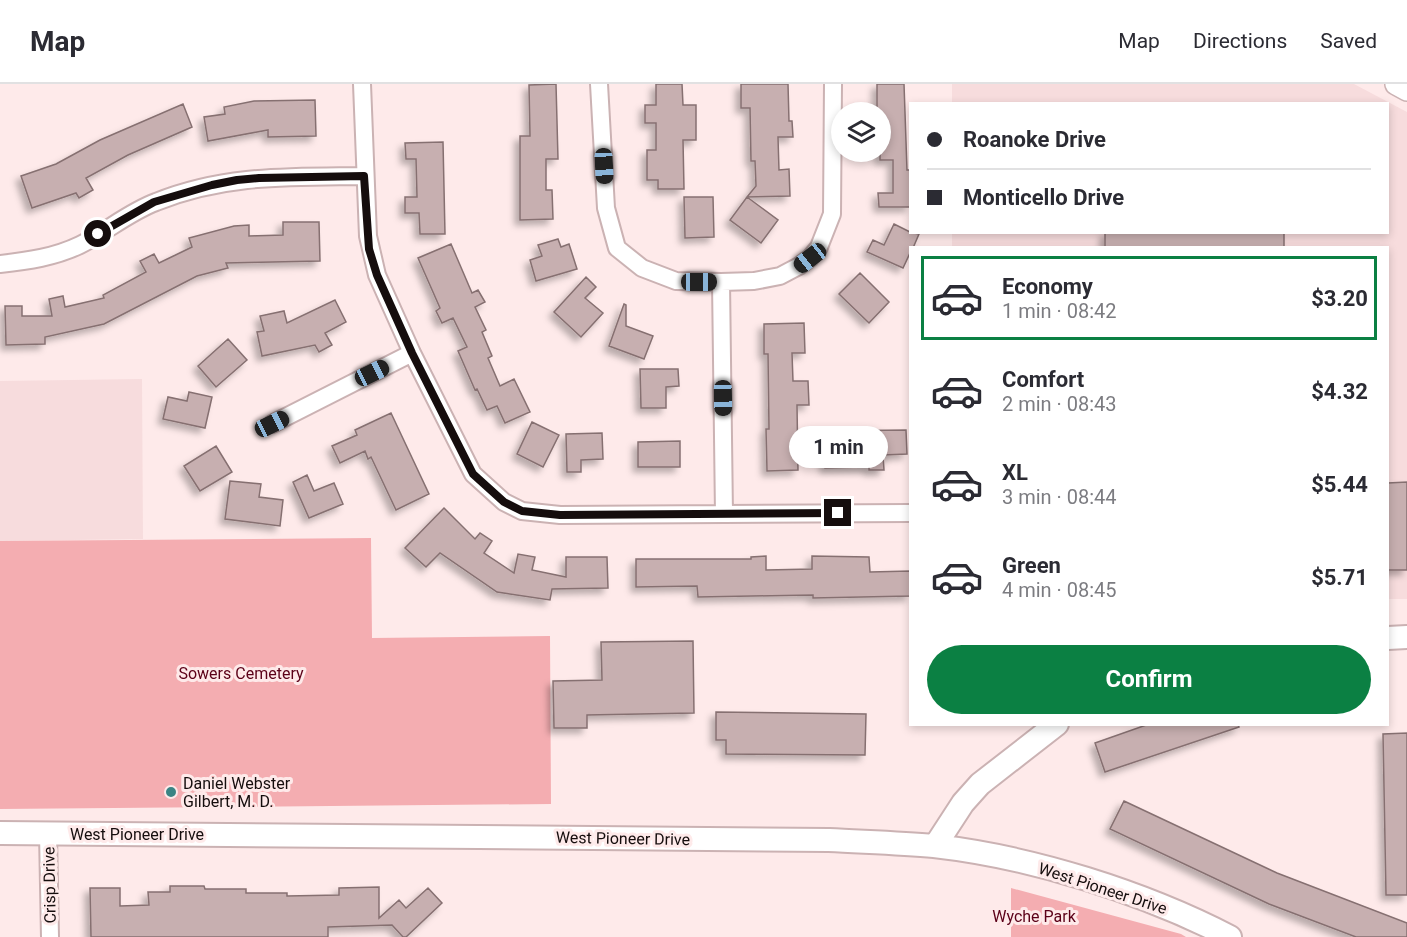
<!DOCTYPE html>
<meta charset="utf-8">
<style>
:root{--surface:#fff;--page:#f2f2f3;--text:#2b2b33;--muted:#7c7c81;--line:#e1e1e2;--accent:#0b8043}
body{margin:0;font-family:Roboto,sans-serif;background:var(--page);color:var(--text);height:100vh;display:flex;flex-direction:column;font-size:22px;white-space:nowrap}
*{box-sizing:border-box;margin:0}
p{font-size:20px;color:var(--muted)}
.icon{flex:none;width:33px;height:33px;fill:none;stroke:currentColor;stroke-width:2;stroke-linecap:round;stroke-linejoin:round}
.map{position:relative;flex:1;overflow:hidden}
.side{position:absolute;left:909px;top:162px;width:480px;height:480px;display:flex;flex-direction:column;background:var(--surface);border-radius:0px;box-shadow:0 3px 9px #0003}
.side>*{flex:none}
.hud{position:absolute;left:909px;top:18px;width:480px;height:132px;border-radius:0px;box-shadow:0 3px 9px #0003;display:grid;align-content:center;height:132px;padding:0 18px;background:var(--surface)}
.tools{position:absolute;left:831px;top:18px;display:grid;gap:12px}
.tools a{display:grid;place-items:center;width:60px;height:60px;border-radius:50%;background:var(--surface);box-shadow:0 3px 9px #0003;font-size:30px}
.end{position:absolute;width:27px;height:27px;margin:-14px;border:8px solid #150d0d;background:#fff;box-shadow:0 0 0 3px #fff}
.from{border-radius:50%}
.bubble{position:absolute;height:42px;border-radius:21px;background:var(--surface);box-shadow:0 3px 9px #0003;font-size:20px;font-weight:700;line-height:42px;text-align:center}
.car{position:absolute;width:18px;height:36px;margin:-18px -9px;border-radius:8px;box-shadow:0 0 4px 2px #0007;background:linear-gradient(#222 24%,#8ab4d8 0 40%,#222 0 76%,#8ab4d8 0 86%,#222 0)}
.hud b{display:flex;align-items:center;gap:21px;height:57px;font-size:22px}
.hud b+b{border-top:2px solid var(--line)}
.hud i{width:15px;height:15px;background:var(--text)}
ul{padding:10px 0 0;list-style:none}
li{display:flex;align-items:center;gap:18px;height:84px;margin:0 12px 9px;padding:0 6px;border:3px solid transparent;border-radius:0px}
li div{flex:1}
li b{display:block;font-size:22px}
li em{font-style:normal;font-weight:700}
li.selected{border-color:var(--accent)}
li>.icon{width:54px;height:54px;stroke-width:1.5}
.primary-button{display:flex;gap:12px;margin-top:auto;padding:12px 18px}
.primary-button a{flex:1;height:69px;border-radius:36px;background:var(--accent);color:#fff;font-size:24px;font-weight:700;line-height:69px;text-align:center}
header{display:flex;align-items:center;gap:36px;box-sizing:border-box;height:84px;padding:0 30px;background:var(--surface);border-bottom:2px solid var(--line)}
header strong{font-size:28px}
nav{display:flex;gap:33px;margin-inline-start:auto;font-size:21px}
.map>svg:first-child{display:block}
</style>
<header>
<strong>Map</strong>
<nav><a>Map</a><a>Directions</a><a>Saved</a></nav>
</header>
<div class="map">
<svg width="1407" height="853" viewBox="0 0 1407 853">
<defs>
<filter id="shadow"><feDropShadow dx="-5" dy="5" stdDeviation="3" flood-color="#0004"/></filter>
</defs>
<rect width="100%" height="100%" fill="#feeaea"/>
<path fill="#f7dcdd" d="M952 0H1354L1407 28V515H1388V164L952 163V148H1388V20H952Z
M142 295 143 455 0 457V297Z"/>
<path fill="#f4adb1" d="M371 454 372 554 550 552 551 720 0 725V457Z
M1011 804 1181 850 1186 853H1011Z"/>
<path fill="#c7afb0" stroke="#867071" stroke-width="1.5" filter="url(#shadow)" d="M556 0 558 75H546V106H552L553 135 520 136V52H530L529 1Z
M656 0H682L683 21H696V56H683L684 105H658V96H647V66H656V39H645V21H656Z
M741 0H788L789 37H792L793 53H778L779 86 789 85 790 112 747 113 756 102 755 77H751L750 24H741Z
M877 0H904L907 86H910V123H879L878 109H893V76H880V28H877Z
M315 16 316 52 268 53V46L208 57 204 33 225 30 224 23 254 17Z
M183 20 192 43 128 71 86 94 93 106 79 114 76 109 32 124 21 92 56 80 100 56Z
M443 58 445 150H420L419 129H405V113H417L416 75H406L405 59Z
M684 113H713L714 153 685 154Z
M747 113 778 136 761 159 730 136Z
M283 138H319L320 177 226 179 228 184 197 192 104 240 45 253V260L6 261 5 222H22V232H52L49 215 63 212 65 223 104 214 103 211 146 188 140 177 154 170 159 179 192 163 189 154 234 142 249 141V152L283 151Z
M894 140 910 148 919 150 913 164H910V169L903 184 867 168 873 156 884 161Z
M1105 148H1284V164H1105Z
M558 155 561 163 569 160 577 185 536 197 530 176 542 172 538 161Z
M451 160 472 209 478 206 485 218 475 223 486 246 482 248 492 272 488 274 500 302 514 295 530 328 505 339 497 322 487 326 477 305 475 306 458 267 467 263 453 234 442 239 436 227 440 224 418 174Z
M860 189 889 218 869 239 839 210Z
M586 193 596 203 585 214 603 229 581 253 554 228Z
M335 216 346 238 325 249 332 261 319 268 315 261 262 272 257 248 264 247 260 232 284 227 287 239Z
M624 220 626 221V242L653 252 644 275 609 262Z
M804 239 805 269H792L793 297H808L809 321H797L798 386 767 387 766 345H769L768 270H764V240Z
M228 255 247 276 216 303 198 282Z
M640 285H678L679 302 666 303V324H641Z
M189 308 212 313 205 344 163 335 168 313 187 317Z
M391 329 429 410 396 426 371 373 368 375 365 367 340 379 332 362 357 351 355 346Z
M532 338 559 351 543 383 517 370Z
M906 346 907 370 883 371 884 386H869V383L825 384 824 347Z
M602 349 603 375 581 376V388H567L566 350Z
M680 357V383H638V358Z
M216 362 232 388 200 407 184 382Z
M307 391 314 407 334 399 343 420 309 434 293 398Z
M230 397 261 400 259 413 283 416 280 442 225 435Z
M1407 398V486H1388V399Z
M444 424 475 455 480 449 492 457 484 469 514 489 518 470 535 473 532 486 566 493V473H607L608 504 552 505 550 516 497 508 440 469 426 483 405 464Z
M766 472V486L812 485V472L869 473 870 488 910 487V512L813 514V511L698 513 697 502 636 503V475H751V473Z
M693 557 694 629 587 631V644H554L553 597 602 596 601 558Z
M716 628 866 630 865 671 726 670V656H716Z
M1149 640H1238L1239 643 1105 688 1095 659Z
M1407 649V811H1386L1383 650Z
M1124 717 1277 789 1407 839V853H1356L1269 820 1110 745Z
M170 802H204L205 805H246V809H287V812L339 811V804L379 803V834L399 816 406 824 428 804 442 819 406 853H403L392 841 328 843V853H91L90 804H120V822L149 821 148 808H170Z"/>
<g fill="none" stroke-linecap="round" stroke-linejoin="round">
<defs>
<path id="minor" d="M362 0 368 152 377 191 412 269 473 390 504 418 522 427 560 431 910 429
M599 0 606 124 617 164 642 184 676 197 721 198 754 197 780 192 799 182 810 174 819 163 832 130 833 0
M0 180C28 177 55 173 80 161 106 148 129 128 156 118 225 90 291 93 364 92
M721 198 724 430
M272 340 412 269
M48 749 50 853"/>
<path id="tertiary" d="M1396 0 1407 6"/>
<path id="secondary" d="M1388 554 1407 553
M0 749 829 756C864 758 900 759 934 762 1032 773 1143 808 1230 853
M935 762 963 719 980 700 1057 640"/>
</defs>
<use href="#minor" stroke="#cbb2b3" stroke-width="20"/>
<use href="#tertiary" stroke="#cbb2b3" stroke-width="24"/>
<use href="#secondary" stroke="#cbb2b3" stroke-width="26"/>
<use href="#minor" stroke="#fff" stroke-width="16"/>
<use href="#tertiary" stroke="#fff" stroke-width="21"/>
<use href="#secondary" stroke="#fff" stroke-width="22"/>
</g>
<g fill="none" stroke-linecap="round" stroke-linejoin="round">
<path stroke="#150d0d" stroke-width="8" d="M98 150 154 118 212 101 237 96 259 94 364 92 369 165 377 191 412 269 473 390 504 418 522 427 560 431 838 429"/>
</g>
<circle fill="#3b8484" stroke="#feeaea" stroke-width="2" cx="171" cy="708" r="6"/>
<g text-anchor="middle" stroke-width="6" stroke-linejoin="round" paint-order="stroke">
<g font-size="16" fill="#5b0018" stroke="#feeaea">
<text x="241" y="595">Sowers Cemetery</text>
<text x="1034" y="838">Wyche Park</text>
</g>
<g font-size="16" fill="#150d0d" stroke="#feeaea" text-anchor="start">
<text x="183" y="705">Daniel Webster<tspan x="183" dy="18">Gilbert, M. D.</tspan></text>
</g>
<g font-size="16" fill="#150d0d" stroke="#feeaea">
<text x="137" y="756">West Pioneer Drive</text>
<text transform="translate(623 754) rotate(1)" y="6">West Pioneer Drive</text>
<text transform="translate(49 801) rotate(-91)" y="6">Crisp Drive</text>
<text transform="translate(1103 804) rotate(18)" y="6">West Pioneer Drive</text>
</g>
</g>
</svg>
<div class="tools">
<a><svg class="icon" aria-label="layers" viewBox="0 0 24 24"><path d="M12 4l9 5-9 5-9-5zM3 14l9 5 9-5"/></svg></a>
</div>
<i class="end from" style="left:98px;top:150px"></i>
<i class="end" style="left:838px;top:429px"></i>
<div class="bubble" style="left:789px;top:342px;width:99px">1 min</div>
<i class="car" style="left:604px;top:82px;rotate:177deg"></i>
<i class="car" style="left:810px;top:174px;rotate:232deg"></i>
<i class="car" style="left:699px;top:198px;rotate:90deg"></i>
<i class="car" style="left:372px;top:289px;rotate:64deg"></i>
<i class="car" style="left:723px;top:314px;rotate:179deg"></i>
<i class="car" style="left:272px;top:340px;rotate:64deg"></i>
<div class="hud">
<b><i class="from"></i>Roanoke Drive</b>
<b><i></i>Monticello Drive</b>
</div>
<section class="side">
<ul>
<li class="selected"><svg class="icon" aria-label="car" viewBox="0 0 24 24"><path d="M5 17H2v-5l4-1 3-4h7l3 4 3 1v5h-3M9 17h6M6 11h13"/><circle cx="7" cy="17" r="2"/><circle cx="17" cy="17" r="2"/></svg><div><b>Economy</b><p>1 min · 08:42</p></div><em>$3.20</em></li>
<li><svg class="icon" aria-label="car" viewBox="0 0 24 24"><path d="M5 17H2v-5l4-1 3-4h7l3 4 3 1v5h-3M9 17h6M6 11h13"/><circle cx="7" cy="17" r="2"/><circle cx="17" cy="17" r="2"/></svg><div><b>Comfort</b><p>2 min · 08:43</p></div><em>$4.32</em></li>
<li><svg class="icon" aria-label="car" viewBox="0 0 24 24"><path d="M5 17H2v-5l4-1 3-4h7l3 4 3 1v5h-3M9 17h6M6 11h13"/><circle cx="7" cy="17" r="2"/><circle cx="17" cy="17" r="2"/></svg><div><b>XL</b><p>3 min · 08:44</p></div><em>$5.44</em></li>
<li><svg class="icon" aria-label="car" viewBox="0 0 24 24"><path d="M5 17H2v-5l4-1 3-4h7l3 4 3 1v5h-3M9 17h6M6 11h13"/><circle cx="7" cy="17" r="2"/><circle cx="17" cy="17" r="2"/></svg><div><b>Green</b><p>4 min · 08:45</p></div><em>$5.71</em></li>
</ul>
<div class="primary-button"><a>Confirm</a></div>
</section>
</div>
